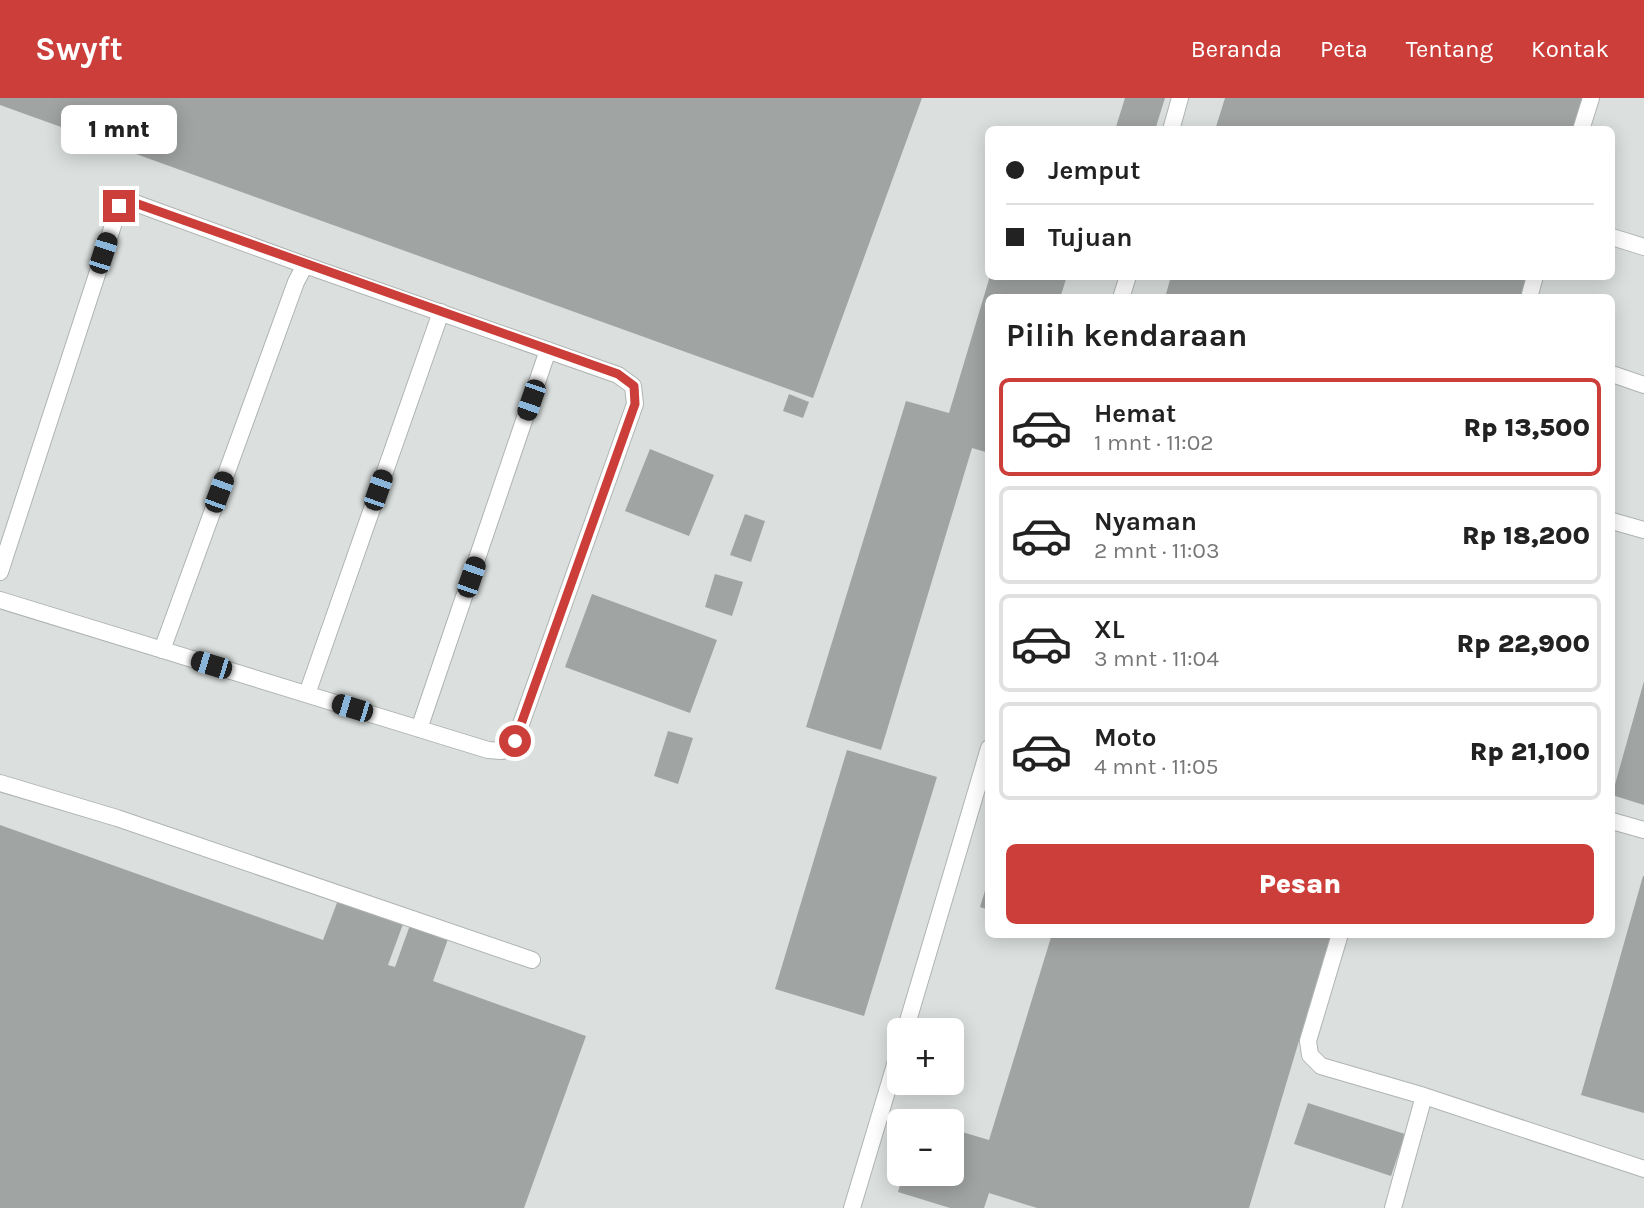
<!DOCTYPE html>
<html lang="id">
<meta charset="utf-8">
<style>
:root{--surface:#fff;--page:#f2f2f2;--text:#222;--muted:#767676;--line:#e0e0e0;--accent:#cc3e39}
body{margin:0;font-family:Karla,sans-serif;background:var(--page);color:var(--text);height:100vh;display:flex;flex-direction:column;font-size:26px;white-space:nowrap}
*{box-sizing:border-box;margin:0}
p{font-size:23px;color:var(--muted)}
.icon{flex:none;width:38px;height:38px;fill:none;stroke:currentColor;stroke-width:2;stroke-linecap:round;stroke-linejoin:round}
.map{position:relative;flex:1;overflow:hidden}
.drawer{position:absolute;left:985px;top:196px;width:630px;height:644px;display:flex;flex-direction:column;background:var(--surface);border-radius:10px;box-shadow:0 4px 18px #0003}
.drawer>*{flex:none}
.hud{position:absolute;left:985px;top:28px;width:630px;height:154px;border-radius:10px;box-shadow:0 4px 18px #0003;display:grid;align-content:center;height:154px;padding:0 21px;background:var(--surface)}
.controls{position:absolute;left:887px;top:920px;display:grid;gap:14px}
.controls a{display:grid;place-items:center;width:77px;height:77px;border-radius:10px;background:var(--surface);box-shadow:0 4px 18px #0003;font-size:35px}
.end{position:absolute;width:32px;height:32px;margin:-16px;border:9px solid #cc3e39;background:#fff;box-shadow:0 0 0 4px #fff}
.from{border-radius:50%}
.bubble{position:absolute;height:49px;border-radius:10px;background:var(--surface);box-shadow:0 4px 18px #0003;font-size:23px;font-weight:800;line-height:49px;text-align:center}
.car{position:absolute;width:21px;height:42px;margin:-21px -10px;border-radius:9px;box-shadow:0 0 5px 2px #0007;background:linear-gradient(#222 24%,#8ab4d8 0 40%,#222 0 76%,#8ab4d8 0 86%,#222 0)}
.hud b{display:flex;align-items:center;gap:24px;height:66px;font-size:26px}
.hud b+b{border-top:2px solid var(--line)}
.hud i{width:18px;height:18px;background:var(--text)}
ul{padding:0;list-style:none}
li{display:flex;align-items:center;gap:21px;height:98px;margin:0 14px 10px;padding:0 7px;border:4px solid var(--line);border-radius:10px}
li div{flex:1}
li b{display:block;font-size:26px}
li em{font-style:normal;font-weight:800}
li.current{border-color:var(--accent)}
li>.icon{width:63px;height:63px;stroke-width:1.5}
h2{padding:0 21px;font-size:32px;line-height:84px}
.primary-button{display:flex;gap:14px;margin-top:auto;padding:14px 21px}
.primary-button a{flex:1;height:80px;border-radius:10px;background:var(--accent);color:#fff;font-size:28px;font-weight:800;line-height:80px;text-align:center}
header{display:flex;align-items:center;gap:42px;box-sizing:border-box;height:98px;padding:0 35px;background:var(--accent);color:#fff}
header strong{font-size:33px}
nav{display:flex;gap:38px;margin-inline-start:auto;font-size:24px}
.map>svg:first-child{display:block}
</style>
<header>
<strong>Swyft</strong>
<nav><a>Beranda</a><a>Peta</a><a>Tentang</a><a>Kontak</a></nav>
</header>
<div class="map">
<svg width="1644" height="1110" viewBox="0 0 1644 1110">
<rect width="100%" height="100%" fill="#dbe0de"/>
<path fill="#a0a4a3" d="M0 0H922L813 300 0 7Z
M1125 0H1165L1155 32H1115Z
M1225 0H1585L1575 32H1215Z
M990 178H1067L1060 200H989V355L972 350 881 652 806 629 906 303 949 315Z
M1171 178H1531L1524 200H1165Z
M789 296 809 304 803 320 783 313Z
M650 351 714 377 689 438 625 413Z
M745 416 765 423 751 464 730 457Z
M715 476 743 484 732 518 705 509Z
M592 496 717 542 690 615 565 569Z
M1644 583V707L1612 697Z
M668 633 693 640 678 686 654 678Z
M847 652 937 679 864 918 775 891Z
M0 727 323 842 338 802 403 826 388 867 395 869 410 827 448 841 433 883 586 938 524 1110H0Z
M1643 778H1644V1015L1581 997Z
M988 783H989V812L980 809Z
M1052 836H1331L1249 1110H1037L989 1095 984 1110H950L898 1094 903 1076H952V1031L989 1042Z
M1308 1005 1405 1036 1391 1078 1294 1046Z"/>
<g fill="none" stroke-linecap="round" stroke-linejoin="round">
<defs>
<path id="service" d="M1171 32 1180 0
M1581 32 1591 0
M1612 139 1644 149
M1121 200 1128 178
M1529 200 1535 178
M1612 276 1644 287
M1612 423 1644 432
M0 474 119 109 135 105 305 167
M0 502 488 652 502 653 515 643 635 306 633 288 618 277 305 167 296 184 162 552
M307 596 441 214
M419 631 548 252
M0 685 117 720 532 862
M1612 723 1644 732
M1340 836 1308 943 1310 957 1321 968 1424 998 1644 1071
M905 933 989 650
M852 1110 900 950
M1393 1110 1424 998"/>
</defs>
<use href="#service" stroke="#afb4b2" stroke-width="18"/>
<use href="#service" stroke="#fff" stroke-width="16"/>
</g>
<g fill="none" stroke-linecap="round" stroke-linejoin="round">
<path stroke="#cc3e39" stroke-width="9" d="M119 108 135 105 618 276 634 288 635 306 515 643"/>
</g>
</svg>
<div class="controls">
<a>+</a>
<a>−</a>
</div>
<i class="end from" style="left:515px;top:643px"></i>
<i class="end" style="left:119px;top:108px"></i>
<div class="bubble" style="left:61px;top:7px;width:116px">1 mnt</div>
<i class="car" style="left:103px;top:155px;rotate:18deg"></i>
<i class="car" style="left:531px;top:302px;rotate:199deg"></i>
<i class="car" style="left:378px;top:392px;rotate:19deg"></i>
<i class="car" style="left:219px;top:394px;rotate:20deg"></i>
<i class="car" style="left:471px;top:479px;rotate:19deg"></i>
<i class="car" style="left:211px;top:567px;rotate:287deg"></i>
<i class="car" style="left:352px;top:610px;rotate:287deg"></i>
<div class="hud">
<b><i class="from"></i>Jemput</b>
<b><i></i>Tujuan</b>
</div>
<section class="drawer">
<h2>Pilih kendaraan</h2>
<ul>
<li class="current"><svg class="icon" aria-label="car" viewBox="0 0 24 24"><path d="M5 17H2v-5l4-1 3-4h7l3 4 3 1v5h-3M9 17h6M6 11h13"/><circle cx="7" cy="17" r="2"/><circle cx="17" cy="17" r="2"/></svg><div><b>Hemat</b><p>1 mnt · 11:02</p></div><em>Rp 13,500</em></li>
<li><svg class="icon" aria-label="car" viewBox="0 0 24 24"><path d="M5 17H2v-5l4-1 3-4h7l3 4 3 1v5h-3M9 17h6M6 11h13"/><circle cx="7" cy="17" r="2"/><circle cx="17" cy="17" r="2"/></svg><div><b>Nyaman</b><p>2 mnt · 11:03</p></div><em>Rp 18,200</em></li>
<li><svg class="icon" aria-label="car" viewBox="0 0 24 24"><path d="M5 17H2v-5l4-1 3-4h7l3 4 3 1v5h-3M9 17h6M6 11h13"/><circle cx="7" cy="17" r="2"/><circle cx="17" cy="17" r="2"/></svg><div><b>XL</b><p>3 mnt · 11:04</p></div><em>Rp 22,900</em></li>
<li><svg class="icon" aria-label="car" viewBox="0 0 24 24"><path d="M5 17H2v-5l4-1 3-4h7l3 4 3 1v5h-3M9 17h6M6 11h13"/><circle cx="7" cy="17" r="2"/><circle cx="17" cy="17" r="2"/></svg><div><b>Moto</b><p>4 mnt · 11:05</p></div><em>Rp 21,100</em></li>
</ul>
<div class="primary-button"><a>Pesan</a></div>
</section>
</div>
